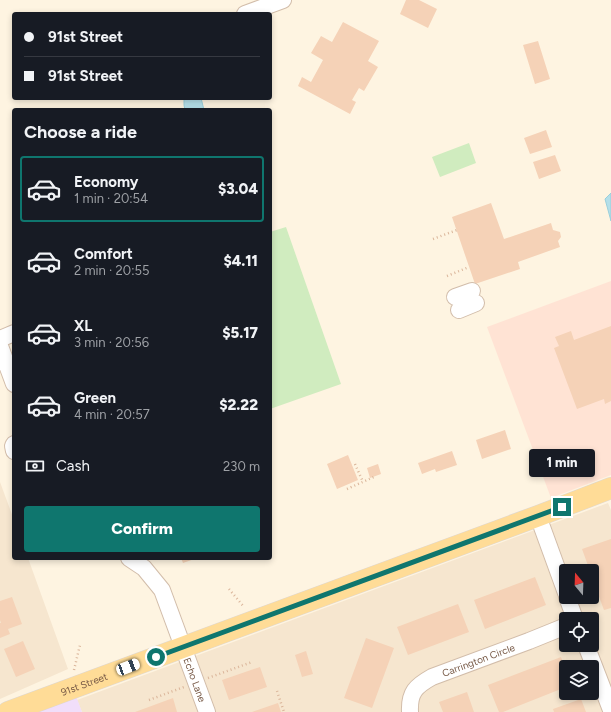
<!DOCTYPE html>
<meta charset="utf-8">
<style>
:root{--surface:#171b24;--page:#242831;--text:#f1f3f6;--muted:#9ea1a6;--line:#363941;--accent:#0f766e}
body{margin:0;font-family:Figtree,sans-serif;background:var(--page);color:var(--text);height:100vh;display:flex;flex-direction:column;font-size:15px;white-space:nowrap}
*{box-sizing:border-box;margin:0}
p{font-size:13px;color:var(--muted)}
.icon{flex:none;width:22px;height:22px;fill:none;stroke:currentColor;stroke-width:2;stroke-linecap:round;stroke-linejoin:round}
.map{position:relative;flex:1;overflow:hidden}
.sheet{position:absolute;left:12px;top:108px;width:260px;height:452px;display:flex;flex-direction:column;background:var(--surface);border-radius:4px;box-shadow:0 2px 6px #0003}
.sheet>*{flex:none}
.top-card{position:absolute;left:12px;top:12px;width:260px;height:88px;border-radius:4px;box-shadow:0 2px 6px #0003;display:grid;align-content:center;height:88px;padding:0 12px;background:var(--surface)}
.needle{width:26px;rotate:341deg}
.tools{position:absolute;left:559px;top:564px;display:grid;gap:8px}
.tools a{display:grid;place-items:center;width:40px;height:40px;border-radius:4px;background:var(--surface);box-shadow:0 2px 6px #0003;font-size:20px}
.end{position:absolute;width:18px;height:18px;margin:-9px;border:5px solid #0f766e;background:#fff;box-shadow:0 0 0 2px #fff}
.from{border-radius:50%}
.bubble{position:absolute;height:28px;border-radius:4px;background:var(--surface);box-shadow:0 2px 6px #0003;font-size:13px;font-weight:800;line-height:28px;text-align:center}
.car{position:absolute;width:12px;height:24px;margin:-12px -6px;border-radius:5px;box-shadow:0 0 3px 1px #0007;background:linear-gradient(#fff 24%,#345 0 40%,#fff 0 76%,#345 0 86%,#fff 0)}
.top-card b{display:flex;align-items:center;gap:14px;height:38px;font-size:15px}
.top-card b+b{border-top:1px solid var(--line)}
.top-card i{width:10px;height:10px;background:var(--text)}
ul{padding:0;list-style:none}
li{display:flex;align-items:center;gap:12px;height:66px;margin:0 8px 6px;padding:0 4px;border:2px solid transparent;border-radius:4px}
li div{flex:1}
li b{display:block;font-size:15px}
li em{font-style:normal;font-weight:800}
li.on{border-color:var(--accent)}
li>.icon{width:36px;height:36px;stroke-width:1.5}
h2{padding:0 12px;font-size:18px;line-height:48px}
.pay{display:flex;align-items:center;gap:10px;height:44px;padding:0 12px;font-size:15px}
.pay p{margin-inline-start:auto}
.primary-button{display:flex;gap:8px;margin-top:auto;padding:8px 12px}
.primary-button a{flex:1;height:46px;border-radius:4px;background:var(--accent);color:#fff;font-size:16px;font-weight:800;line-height:46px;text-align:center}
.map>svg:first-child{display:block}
</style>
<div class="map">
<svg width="611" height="712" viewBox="0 0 611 712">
<rect width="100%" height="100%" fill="#fef4e1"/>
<path fill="#f6e6cf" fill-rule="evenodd" d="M0 482 14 520V558H28L68 669 0 699Z
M608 503 611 510V712H82L77 700ZM566 571H592V597H566ZM566 619H592V645H566ZM566 667H592V693H566Z"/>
<path fill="#ffe3d4" d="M611 281V475L551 498 487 327Z"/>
<path fill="#f1defa" d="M73 688 82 712H9Z"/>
<path fill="#d0ecbf" d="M469 143 476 163 440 177 432 157Z
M286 227 341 384 270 409V232Z"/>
<path fill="#b4dfe9" stroke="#9acfdb" d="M184 98H201L204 110H185L184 105Z
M611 193V221L605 199Z"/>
<path fill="#f5d2b7" d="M406 0H419L437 9 428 28 400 14Z
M343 22 379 41 368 61 378 67 364 91 359 88 352 100 356 102 350 114 298 86 302 77 311 82 323 60 311 53 321 36 332 42Z
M538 41 550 79 535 84 523 45Z
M546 130 552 147 530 154 524 138Z
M555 155 561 171 539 179 533 162Z
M491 203 504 239 551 223 553 230 560 232 561 237 558 241 560 247 518 262 520 269 475 284 452 217Z
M611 326V401L605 404 604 399 577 409 554 348 559 346 555 337 571 331 574 340Z
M505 430 511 449 482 459 476 440Z
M452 451 457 465 436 472 435 469 422 474 418 463Z
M348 455 358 480 337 489 327 464Z
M378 464 381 474 370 478 367 468Z
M611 539V608L604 610 592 578V571H590L582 549Z
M181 558H197L183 563Z
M535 577 546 605 485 629 474 600Z
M12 597 22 624 8 629 10 634 0 638V623H1L0 620V601Z
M458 604 469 632 408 655 397 627Z
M366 638 394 648 372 708 344 698Z
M23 641 35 669 16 677 4 649Z
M306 651 313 674 302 677 295 655Z
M561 657 566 669V687L503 712H499L488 685Z
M260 667 267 687 229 700 222 680Z
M467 692 474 712H443L439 702Z
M173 698 177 712H135Z
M581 699 586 712H554L553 709Z
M278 703 281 712H252Z"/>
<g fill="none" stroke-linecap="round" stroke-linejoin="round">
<defs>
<g id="minor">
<path d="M245 14 283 0"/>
<path d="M455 297 472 291"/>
<path d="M459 310 476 303"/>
<path d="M0 339 14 333"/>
<path d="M0 346 14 384"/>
<path d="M14 444 13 446 14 451"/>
<path d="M538 516 566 593"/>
<path id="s1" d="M129 558 144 568 162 590 207 712"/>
<path d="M567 597 575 619"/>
<path d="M586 645 611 710"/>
<path id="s2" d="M410 712C409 692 416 686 432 677L529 641 566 626"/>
</g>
<g id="major">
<path id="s3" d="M8 712 538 516 611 488"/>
</g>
</defs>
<use href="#minor" stroke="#d2bdaa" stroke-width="18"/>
<use href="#major" stroke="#ded7d3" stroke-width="22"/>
<path stroke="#dab59a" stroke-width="2.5" stroke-dasharray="1 3" stroke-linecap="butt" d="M433 239 457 230
M447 276 469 267
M355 464 363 482
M347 489 376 476
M229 589 244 607
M74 670 80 645
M208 678 252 662
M277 691 284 712
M149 700 184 687"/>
<use href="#minor" stroke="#fff" stroke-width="16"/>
<use href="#major" stroke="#ffdc97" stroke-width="21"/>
</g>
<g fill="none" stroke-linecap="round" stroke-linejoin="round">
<path stroke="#0f766e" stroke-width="5" d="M156 657 562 507"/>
</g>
<g text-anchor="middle" stroke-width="3.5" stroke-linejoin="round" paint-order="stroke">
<g font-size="10" fill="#775946" stroke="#fff7e9">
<text dy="4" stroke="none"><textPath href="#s2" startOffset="94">Carrington Circle</textPath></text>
<text dy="4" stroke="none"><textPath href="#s1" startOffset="142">Echo Lane</textPath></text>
<text dy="4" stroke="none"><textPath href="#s3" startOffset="81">91st Street</textPath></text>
</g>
</g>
</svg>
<div class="tools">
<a><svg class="needle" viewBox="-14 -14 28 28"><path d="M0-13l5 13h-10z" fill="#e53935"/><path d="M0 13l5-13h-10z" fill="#9ea1a6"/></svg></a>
<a><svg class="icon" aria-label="locate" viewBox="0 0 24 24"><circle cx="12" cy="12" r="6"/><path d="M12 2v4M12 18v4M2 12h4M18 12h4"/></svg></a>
<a><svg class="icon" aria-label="layers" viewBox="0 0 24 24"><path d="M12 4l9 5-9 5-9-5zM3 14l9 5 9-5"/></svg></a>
</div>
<i class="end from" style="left:156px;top:657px"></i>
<i class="end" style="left:562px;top:507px"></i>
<div class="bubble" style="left:529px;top:449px;width:66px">1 min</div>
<i class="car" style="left:128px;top:667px;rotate:69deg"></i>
<div class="top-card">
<b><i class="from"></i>91st Street</b>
<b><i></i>91st Street</b>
</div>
<section class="sheet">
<h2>Choose a ride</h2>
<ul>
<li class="on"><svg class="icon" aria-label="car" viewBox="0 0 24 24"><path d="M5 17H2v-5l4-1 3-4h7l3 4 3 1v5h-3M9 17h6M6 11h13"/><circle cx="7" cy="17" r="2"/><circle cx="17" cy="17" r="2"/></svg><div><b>Economy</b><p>1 min · 20:54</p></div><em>$3.04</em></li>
<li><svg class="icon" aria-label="car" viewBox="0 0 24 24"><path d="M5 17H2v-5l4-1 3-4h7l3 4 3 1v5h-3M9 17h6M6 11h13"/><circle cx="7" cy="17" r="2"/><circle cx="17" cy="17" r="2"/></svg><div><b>Comfort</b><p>2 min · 20:55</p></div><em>$4.11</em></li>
<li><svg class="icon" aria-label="car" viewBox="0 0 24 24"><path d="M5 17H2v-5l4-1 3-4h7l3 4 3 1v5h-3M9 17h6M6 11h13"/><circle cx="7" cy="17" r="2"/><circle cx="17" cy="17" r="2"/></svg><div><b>XL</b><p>3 min · 20:56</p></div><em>$5.17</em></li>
<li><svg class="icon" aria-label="car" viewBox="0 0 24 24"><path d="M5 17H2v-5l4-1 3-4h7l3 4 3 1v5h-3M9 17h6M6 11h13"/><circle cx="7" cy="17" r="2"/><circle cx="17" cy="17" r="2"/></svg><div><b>Green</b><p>4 min · 20:57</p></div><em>$2.22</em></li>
</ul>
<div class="pay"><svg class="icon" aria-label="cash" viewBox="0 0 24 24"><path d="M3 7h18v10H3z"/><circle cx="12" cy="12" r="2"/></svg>Cash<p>230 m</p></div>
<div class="primary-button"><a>Confirm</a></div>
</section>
</div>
